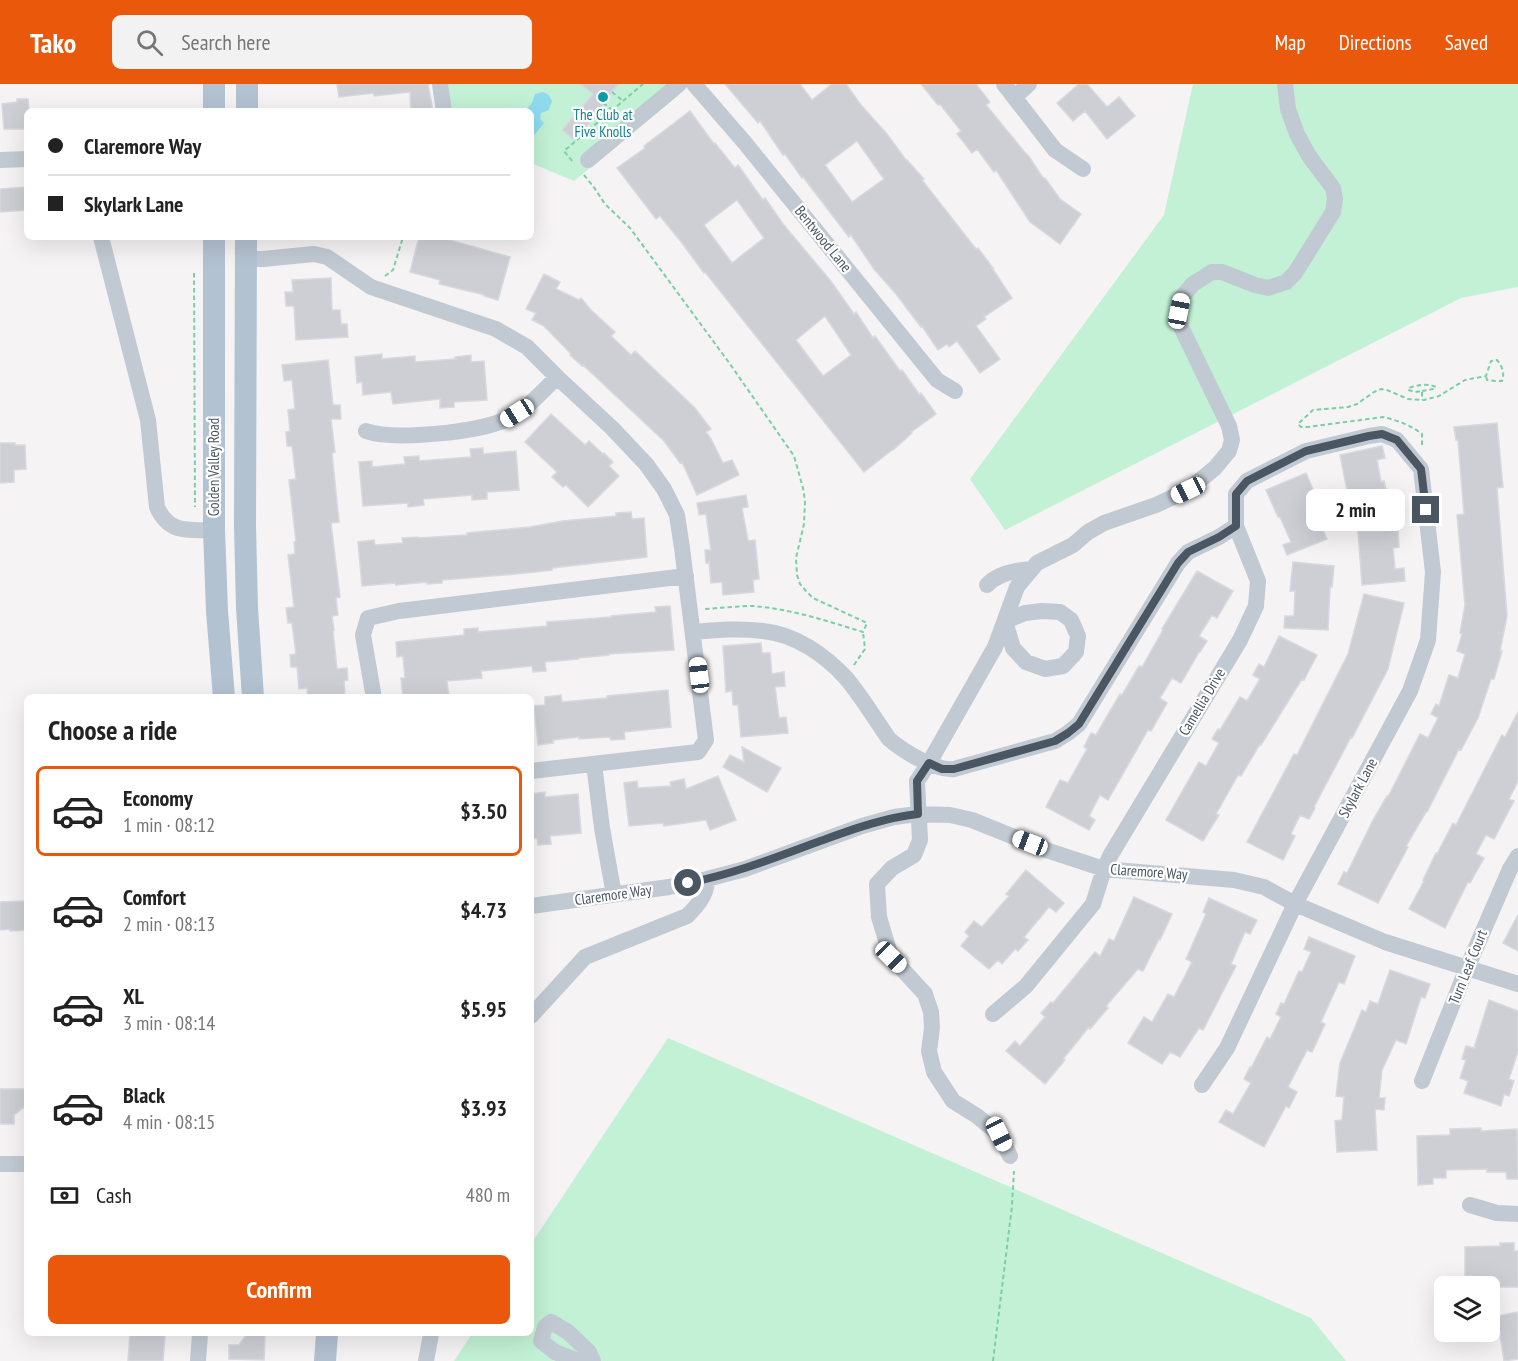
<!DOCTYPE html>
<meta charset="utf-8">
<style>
:root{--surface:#fff;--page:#f2f2f2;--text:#222;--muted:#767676;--line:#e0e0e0;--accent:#ea580c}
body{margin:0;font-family:"PT Sans Narrow",sans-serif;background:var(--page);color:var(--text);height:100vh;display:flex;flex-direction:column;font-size:22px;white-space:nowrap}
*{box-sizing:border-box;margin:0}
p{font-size:20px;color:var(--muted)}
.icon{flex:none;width:33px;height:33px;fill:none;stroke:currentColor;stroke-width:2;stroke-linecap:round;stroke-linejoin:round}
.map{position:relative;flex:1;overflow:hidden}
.panel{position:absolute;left:24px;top:610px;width:510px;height:642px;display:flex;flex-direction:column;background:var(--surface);border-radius:9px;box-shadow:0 6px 24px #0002}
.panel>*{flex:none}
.top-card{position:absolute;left:24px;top:24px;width:510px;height:132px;border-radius:9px;box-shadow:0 6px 24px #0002;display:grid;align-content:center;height:132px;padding:0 24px;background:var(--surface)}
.fabs{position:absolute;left:1434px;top:1192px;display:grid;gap:12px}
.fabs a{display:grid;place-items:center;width:66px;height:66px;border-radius:9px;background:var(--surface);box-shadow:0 6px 24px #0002;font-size:30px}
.end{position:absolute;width:27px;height:27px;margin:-14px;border:8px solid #4a5661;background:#fff;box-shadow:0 0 0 3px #fff}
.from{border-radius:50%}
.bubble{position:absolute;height:42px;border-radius:9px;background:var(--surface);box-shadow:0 6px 24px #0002;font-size:20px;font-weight:700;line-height:42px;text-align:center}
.car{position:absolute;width:18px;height:36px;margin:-18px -9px;border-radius:8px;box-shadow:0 0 4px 2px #0007;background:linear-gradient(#fff 24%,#345 0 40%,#fff 0 76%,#345 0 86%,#fff 0)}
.top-card b{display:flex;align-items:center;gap:21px;height:57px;font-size:22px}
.top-card b+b{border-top:2px solid var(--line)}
.top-card i{width:15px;height:15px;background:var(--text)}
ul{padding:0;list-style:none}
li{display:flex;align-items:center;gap:18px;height:90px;margin:0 12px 9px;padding:0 12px;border:3px solid transparent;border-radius:9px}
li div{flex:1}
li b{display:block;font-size:22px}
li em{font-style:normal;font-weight:700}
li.active{border-color:var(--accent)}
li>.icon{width:54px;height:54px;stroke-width:1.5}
h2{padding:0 24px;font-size:27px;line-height:72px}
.pay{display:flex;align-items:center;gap:15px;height:66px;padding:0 24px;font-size:22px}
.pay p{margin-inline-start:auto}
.primary-button{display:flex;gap:12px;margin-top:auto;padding:12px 24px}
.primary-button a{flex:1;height:69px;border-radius:9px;background:var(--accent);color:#fff;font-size:24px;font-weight:700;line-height:69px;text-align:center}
header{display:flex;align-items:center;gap:36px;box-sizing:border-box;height:84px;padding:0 30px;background:var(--accent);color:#fff}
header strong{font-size:28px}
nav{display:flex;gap:33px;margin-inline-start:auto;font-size:21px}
.search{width:420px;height:54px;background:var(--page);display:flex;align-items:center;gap:15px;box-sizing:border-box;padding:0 21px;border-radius:9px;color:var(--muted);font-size:22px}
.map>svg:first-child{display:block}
</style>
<header>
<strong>Tako</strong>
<div class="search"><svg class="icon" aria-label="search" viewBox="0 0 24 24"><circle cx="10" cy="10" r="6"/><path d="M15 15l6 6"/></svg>Search here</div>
<nav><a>Map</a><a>Directions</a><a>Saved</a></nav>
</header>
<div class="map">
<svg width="1518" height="1277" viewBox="0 0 1518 1277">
<rect width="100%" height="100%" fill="#f5f3f3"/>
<path fill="#c3f1d5" d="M448 0H669L679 11 574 97 531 79V27H451Z
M1193 0H1518V203L1461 214 1005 446 970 395 1164 131Z
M668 954 1311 1234 1346 1277H454L472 1250H531V1160Z"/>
<path fill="#90daee" d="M543 8 549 11 552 17 549 26 541 29 540 35 544 39 533 53 531 51V27H525L532 19 535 10Z"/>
<path fill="#cdcfd5" stroke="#d7d9de" stroke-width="1.5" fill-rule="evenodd" d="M337 0H428L433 27H411L410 8 374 12V9L339 13Z
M580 0H618L596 29 597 30 574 56 562 46 593 10Z
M725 0H800L812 16 832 0H846L861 21 887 50 906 76H907L924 95 922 96 976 165 978 164 993 184H992L1012 214 984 233 986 235 976 242 1000 275 980 289 957 257 949 263 947 260 938 266 922 242 921 243 896 210 874 185 851 151 849 153 803 93 802 94 785 70 783 71 760 37 758 39ZM857 57 884 95 852 118 825 81Z
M921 0H976L990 18 986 21 1027 71H1028L1043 94H1045L1060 115 1081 130 1060 160 1030 138 996 86 994 88 977 65 972 69 957 50 961 47 940 20 938 21Z
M1079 0H1087L1107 23 1119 13 1135 32 1107 55 1085 27 1073 37 1057 19Z
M17 15H28L29 27H27V45H4L2 20 17 18Z
M690 27 714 60 715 59 735 84 738 81 763 116 765 114 783 140 830 196 854 230 856 228 873 254 875 252 900 287 902 286 919 310 921 309 936 330 911 348 912 349 893 366H892L864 388 705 188 704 189 682 159 660 132 656 135 617 84 645 64 644 62ZM737 116 764 154 732 179 704 141ZM825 232 851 271 823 292 796 256Z
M27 103V126L0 128V105Z
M419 153H446V155L510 173 498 216 484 212 485 211 439 200 440 196 410 188Z
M544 190 560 198 556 205 579 216 581 214 591 226 615 248 611 252 631 271 635 267 695 324 711 345 706 348 711 355 723 379 732 376 739 391 697 411 682 378 680 379 664 357 583 281 582 282 570 271 571 270 544 242 532 236 536 229 526 225Z
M331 194 332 226H340L341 240H347L348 253 296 256 294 222H286L285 208H293L292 196Z
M382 270V275L415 272V278L456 275 455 273 471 271V278L484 277 487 316 454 318V323L440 324V315L393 320 391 308 363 311 362 298 357 299 355 273Z
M328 276 333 321H340L341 335H331L335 368 332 369 339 438 331 439 340 513 336 514 338 531 332 532 334 546 333 547 337 585 347 584 348 596 344 597 345 611 308 614 307 604 299 605 297 583H291L290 571 296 570 292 539H288L286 524 294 523 288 471 295 470 294 458H296L289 396 296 395 292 362H287L286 348 290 347 288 326 295 325 292 296 284 297 282 281Z
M551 330 585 361 589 357 603 370 604 369 613 378 609 382 619 392 588 423 566 401 563 403 552 393 557 388 525 358Z
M1497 339 1503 403 1497 404 1507 532 1500 567H1502L1494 595H1491L1478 634 1461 666 1459 665 1427 728H1426L1406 762 1408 763 1378 819 1338 800 1344 788 1347 789 1373 736 1387 712 1388 713 1420 650 1428 654 1438 634 1431 630 1436 620 1439 622 1449 591 1458 594 1465 570 1457 567 1462 550 1460 549 1465 521 1457 431 1464 430 1458 356H1456L1454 343Z
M0 359H15V361H25L26 385 14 386V398L0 399Z
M1382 362 1385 374 1377 376 1381 398 1384 397 1393 436 1400 435 1401 445 1398 446 1399 463 1393 464 1395 485 1404 484 1405 497 1362 501 1357 434 1351 436 1344 407 1347 406 1340 371Z
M483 364V370L516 367 519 406 487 408V415L472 416V411L423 415 424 421 408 423V419L363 422 359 378 372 377V383L405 380 404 373 419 372V377L471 373 470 365Z
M1306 389 1318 417 1312 419 1327 455 1287 471 1283 461 1291 458 1280 433H1278L1266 406Z
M746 411 748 423 742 424 748 457 755 456 759 495 753 496 754 508 723 511 722 498 711 499 709 478 706 479 705 466H711L706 430 699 431 697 419Z
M631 428 632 435 644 434 647 473 552 484V486L516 490 442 496V499L427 500V498L396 501 395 499 362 502 358 458 374 456 375 461 403 459 402 454 418 453V454L467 451V449L530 443 563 437 616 432V429Z
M1293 478 1334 482 1332 503H1330L1328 546 1284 544 1285 532H1294L1295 507H1290Z
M1197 487 1233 507 1217 534 1212 531 1199 552 1207 557 1200 568H1199L1181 599 1172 594 1160 614 1167 619 1151 647 1148 646 1108 716 1100 711 1089 732 1095 736 1089 746 1046 723 1060 696 1068 699 1087 665 1084 663 1091 649 1096 651 1120 610 1122 611 1139 582 1142 583 1163 546 1162 545Z
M1364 510 1404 519 1388 585 1352 654 1351 653 1314 723 1315 724 1309 735 1300 731 1291 750 1295 752 1283 776 1247 758 1294 670 1297 671 1348 570Z
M670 522 674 566 609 570V571L578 574V575L545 578 546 587 533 588 532 582 481 587 482 594 447 597 449 613 403 614 401 594H405L403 572 397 573 396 558 464 551V545L478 544V548L547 542V538L611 533V532L656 528 655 523Z
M1279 552 1317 571 1304 596 1302 595 1261 661 1260 660 1241 692 1238 691 1216 730 1219 731 1203 757 1166 736 1199 678 1206 682 1219 659 1212 655 1218 645 1220 646 1240 613 1247 617 1260 595 1253 591 1259 580 1264 583Z
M761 559 762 569H770L772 590 784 588 785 602 775 603 779 634 786 633 788 649 741 653 738 621H733L732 607 726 608 723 562Z
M668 606 671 643 624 648 625 655 611 656 610 653 579 655V653L553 656V659L538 661 534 622 545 621V613L561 611 562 618 607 614V612Z
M1518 628V697L1509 715 1514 717 1494 755 1486 751 1476 770 1484 774 1470 799 1468 798 1445 844 1409 825 1424 797 1423 796 1436 769 1437 770 1453 739 1456 741 1502 651 1505 653Z
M742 663 781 684 767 708 723 683 730 671 744 678Z
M718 692 736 736 710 746 706 736 664 742 663 739 629 742 624 699 637 697 638 704 671 702 670 698 684 695 686 705Z
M545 708V713L578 710 581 749 550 752 551 760 538 761 537 754 531 755V710Z
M1026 786 1064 819 1056 828 1049 823 1024 853 1028 856 1018 867 1015 865 1002 880 998 876 989 885 961 862 969 852 965 848 974 837 982 843 1009 812 1006 810Z
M1134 813 1172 830 1160 856 1159 855 1143 887 1138 885 1106 922 1108 924 1090 945 1089 943 1063 975 1065 976 1045 1000 1006 967 1015 957 1020 962 1045 933 1041 929 1051 918 1053 919 1095 868 1100 872 1109 855 1114 857Z
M1209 814 1257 836 1250 850 1245 848 1231 880 1236 882 1203 946 1199 944 1180 973 1170 968 1162 980 1128 959 1144 933 1152 938 1168 910 1174 913 1192 878 1186 875 1206 830 1203 828Z
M27 817V846L10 847V845L0 846V818Z
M1518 831V867L1503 859Z
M1309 853 1355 872 1344 900 1339 898 1321 938 1325 940 1312 968 1307 966 1288 1003 1297 1008 1289 1024 1286 1022 1264 1063 1219 1038 1226 1026 1233 1030 1251 999 1244 995 1250 983 1251 984 1267 953 1270 955 1281 933 1276 930 1281 919 1284 920 1299 887 1302 888 1311 868 1304 865Z
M1390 886 1430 900 1425 914 1421 913 1406 960 1396 956 1382 986 1379 1014H1385L1384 1026 1375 1025 1377 1066 1337 1068 1335 1037 1342 1036 1344 1013 1336 1012 1340 979 1362 926 1366 928 1370 917 1378 920Z
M1489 916 1518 927V967L1509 995 1514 997 1509 1012 1504 1010 1501 1022 1464 1009 1468 997 1460 994 1466 976 1462 975 1466 962 1474 964Z
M0 1005H27V1024H23L14 1031V1040H0Z
M1481 1044V1047L1517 1045 1518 1095H1507L1506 1088H1487V1085L1446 1086V1094H1433V1100L1418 1101 1417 1052 1450 1051V1045Z
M1500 1159H1514V1167H1518V1203H1473L1472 1192H1465V1163L1500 1162Z
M1518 1228V1275L1504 1277 1497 1232Z
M130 1250H165L163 1277H128Z
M247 1250H265L264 1276 229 1275V1261H239Z"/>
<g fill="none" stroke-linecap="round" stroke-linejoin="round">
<path stroke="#7ad0a6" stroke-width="2" stroke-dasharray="4.5 3" stroke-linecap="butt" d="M612 8 623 17
M603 19 618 30
M572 77 564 67 643 0
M584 91 593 102 605 120 630 144 730 280 794 372 803 404 805 417 804 440 796 474 797 491 800 500 806 507 813 514 867 539 863 548C827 537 791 525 753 522 737 522 721 524 705 525
M194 189 195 423
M385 192 393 186 403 153
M1422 307 1433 305 1436 303C1428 299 1418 301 1409 304L1408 306 1415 308 1422 307V316
M1422 361V350C1411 341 1396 336 1383 333L1308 343H1301L1298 340 1313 326 1348 323 1357 320 1374 308 1381 305 1387 306 1408 315 1424 316 1439 312 1465 296 1486 292 1491 277 1497 276C1502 282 1505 289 1502 297H1495L1487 296 1486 292
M854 581 865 565 863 548
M993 1277 1012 1122 1014 1087"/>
<path stroke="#c1cad2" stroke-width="16" d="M440 0 444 27
M694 0 745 59 937 296 955 307
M1004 0 1055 66 1083 85
M1015 13 1029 0
M0 76 27 75
M588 76 679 0
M101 153 148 336 157 423C169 450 188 446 214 446
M246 175H263L314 170 327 173 371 203 496 245 527 263 557 293 612 344 646 380 664 405 677 431 682 464 706 656 698 668 531 687
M366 347C394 357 481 348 507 335 527 325 542 308 557 293
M987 501C998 489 1017 486 1032 485
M1042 527 1060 528 1071 536 1078 552 1076 568 1063 582 1045 585 1026 578 1013 564 1005 537 1025 529Z
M693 548C717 546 740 544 763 547 795 550 825 571 846 594 862 613 875 635 889 655 903 667 935 687 954 685L1055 657 1068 649 1079 640 1178 479 1188 468 1219 453 1236 442
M374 614 363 551 368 534 399 527 686 492
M594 680 602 744 614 811
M531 822 669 803 707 795 745 785 862 742 894 733 918 730 950 731 972 736 1049 767 1104 785 1234 796 1264 803 1295 820 1385 858 1518 900
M993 930 1026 902 1093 820 1104 785 1110 772 1240 556 1256 522 1258 497 1236 442V410L1247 397 1306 367 1369 352 1382 350 1397 356 1421 385 1433 488 1428 556 1410 607 1295 820 1227 964 1202 1001
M531 932 585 873 687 832C698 821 707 811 707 795
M1422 997 1467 884 1510 785 1518 772
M1010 1072 999 1050 977 1032 953 1017 934 988 929 967 932 944 931 928 925 910 891 873 879 833 877 800 892 784 914 771 920 756 917 697 929 679 995 563 1017 503 1037 479 1073 461 1088 448 1104 439 1156 421 1188 406 1215 384 1229 367 1232 356 1229 342 1181 243 1179 227 1182 213 1193 200 1212 188H1222L1255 201 1268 204 1286 198 1295 189 1333 128 1335 115 1333 104 1309 72 1297 50 1288 25 1285 0
M0 1080H27
M1470 1121 1497 1129 1518 1130
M198 1277 200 1250
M426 1277 431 1250
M578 1277 555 1268 541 1257 545 1243 551 1238 568 1248 589 1268 593 1277"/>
<path stroke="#b3c2d1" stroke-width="22" d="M214 0V27
M247 27V0
M214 153V446L217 527 224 614
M246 153 245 442 247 524 253 614
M325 1277 327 1250"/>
</g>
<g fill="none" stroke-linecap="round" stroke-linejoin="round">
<path stroke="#4a5661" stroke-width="8" d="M688 799C734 790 777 773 820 757 854 745 883 734 918 730L917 697 929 679 942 685H954L1055 657 1068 649 1079 640 1178 479 1188 468 1219 453 1236 442V410L1247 397 1306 367 1369 352 1382 350 1397 356 1421 385 1426 426"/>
</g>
<circle fill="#0f9aa8" stroke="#fff" stroke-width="2" cx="603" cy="13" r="6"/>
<g text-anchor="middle" stroke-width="4.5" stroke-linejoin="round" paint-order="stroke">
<g font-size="15" fill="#0d838f" stroke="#fff">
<text x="603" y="36">The Club at<tspan x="603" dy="17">Five Knolls</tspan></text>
</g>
<g font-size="15" fill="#4a5661" stroke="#fff">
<text transform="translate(823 155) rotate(51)" y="5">Bentwood Lane</text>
<text transform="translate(214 383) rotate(-90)" y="5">Golden Valley Road</text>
<text transform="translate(1202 618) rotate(-59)" y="5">Camellia Drive</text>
<text transform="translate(1358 704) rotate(-62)" y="5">Skylark Lane</text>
<text transform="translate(1149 788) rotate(4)" y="5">Claremore Way</text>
<text transform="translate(613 811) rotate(-8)" y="5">Claremore Way</text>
<text transform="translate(1468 883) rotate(-68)" y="5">Turn Leaf Court</text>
</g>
</g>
</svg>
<div class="fabs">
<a><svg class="icon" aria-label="layers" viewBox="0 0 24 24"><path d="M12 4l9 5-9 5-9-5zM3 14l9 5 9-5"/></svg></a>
</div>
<i class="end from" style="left:688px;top:799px"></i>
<i class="end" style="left:1426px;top:426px"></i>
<div class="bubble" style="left:1306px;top:405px;width:99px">2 min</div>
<i class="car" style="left:1179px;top:227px;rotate:11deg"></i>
<i class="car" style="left:517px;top:329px;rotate:238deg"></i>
<i class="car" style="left:1188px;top:406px;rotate:244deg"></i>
<i class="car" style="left:699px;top:591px;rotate:353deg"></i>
<i class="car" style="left:1030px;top:759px;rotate:291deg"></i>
<i class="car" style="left:891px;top:873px;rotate:135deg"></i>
<i class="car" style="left:999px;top:1050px;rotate:154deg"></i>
<div class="top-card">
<b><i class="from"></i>Claremore Way</b>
<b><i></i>Skylark Lane</b>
</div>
<section class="panel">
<h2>Choose a ride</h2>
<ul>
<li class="active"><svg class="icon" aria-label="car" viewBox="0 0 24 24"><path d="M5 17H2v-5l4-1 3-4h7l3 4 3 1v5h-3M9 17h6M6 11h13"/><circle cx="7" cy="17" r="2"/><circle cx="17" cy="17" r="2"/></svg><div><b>Economy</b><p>1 min · 08:12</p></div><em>$3.50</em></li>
<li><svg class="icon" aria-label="car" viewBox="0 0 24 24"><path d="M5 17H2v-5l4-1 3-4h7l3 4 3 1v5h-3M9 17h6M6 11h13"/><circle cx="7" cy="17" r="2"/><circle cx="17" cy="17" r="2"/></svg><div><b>Comfort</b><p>2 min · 08:13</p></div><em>$4.73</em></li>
<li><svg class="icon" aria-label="car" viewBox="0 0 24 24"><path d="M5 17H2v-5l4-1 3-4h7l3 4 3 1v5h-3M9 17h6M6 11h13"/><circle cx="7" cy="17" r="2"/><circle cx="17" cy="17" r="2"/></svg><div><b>XL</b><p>3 min · 08:14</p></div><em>$5.95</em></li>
<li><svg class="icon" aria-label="car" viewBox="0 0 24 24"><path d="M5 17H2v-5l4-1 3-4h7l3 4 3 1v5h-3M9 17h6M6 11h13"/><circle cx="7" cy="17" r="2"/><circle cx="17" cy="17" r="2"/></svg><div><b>Black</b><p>4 min · 08:15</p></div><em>$3.93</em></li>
</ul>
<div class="pay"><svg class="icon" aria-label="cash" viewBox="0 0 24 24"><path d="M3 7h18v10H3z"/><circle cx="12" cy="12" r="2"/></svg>Cash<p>480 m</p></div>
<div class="primary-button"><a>Confirm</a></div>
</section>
</div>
